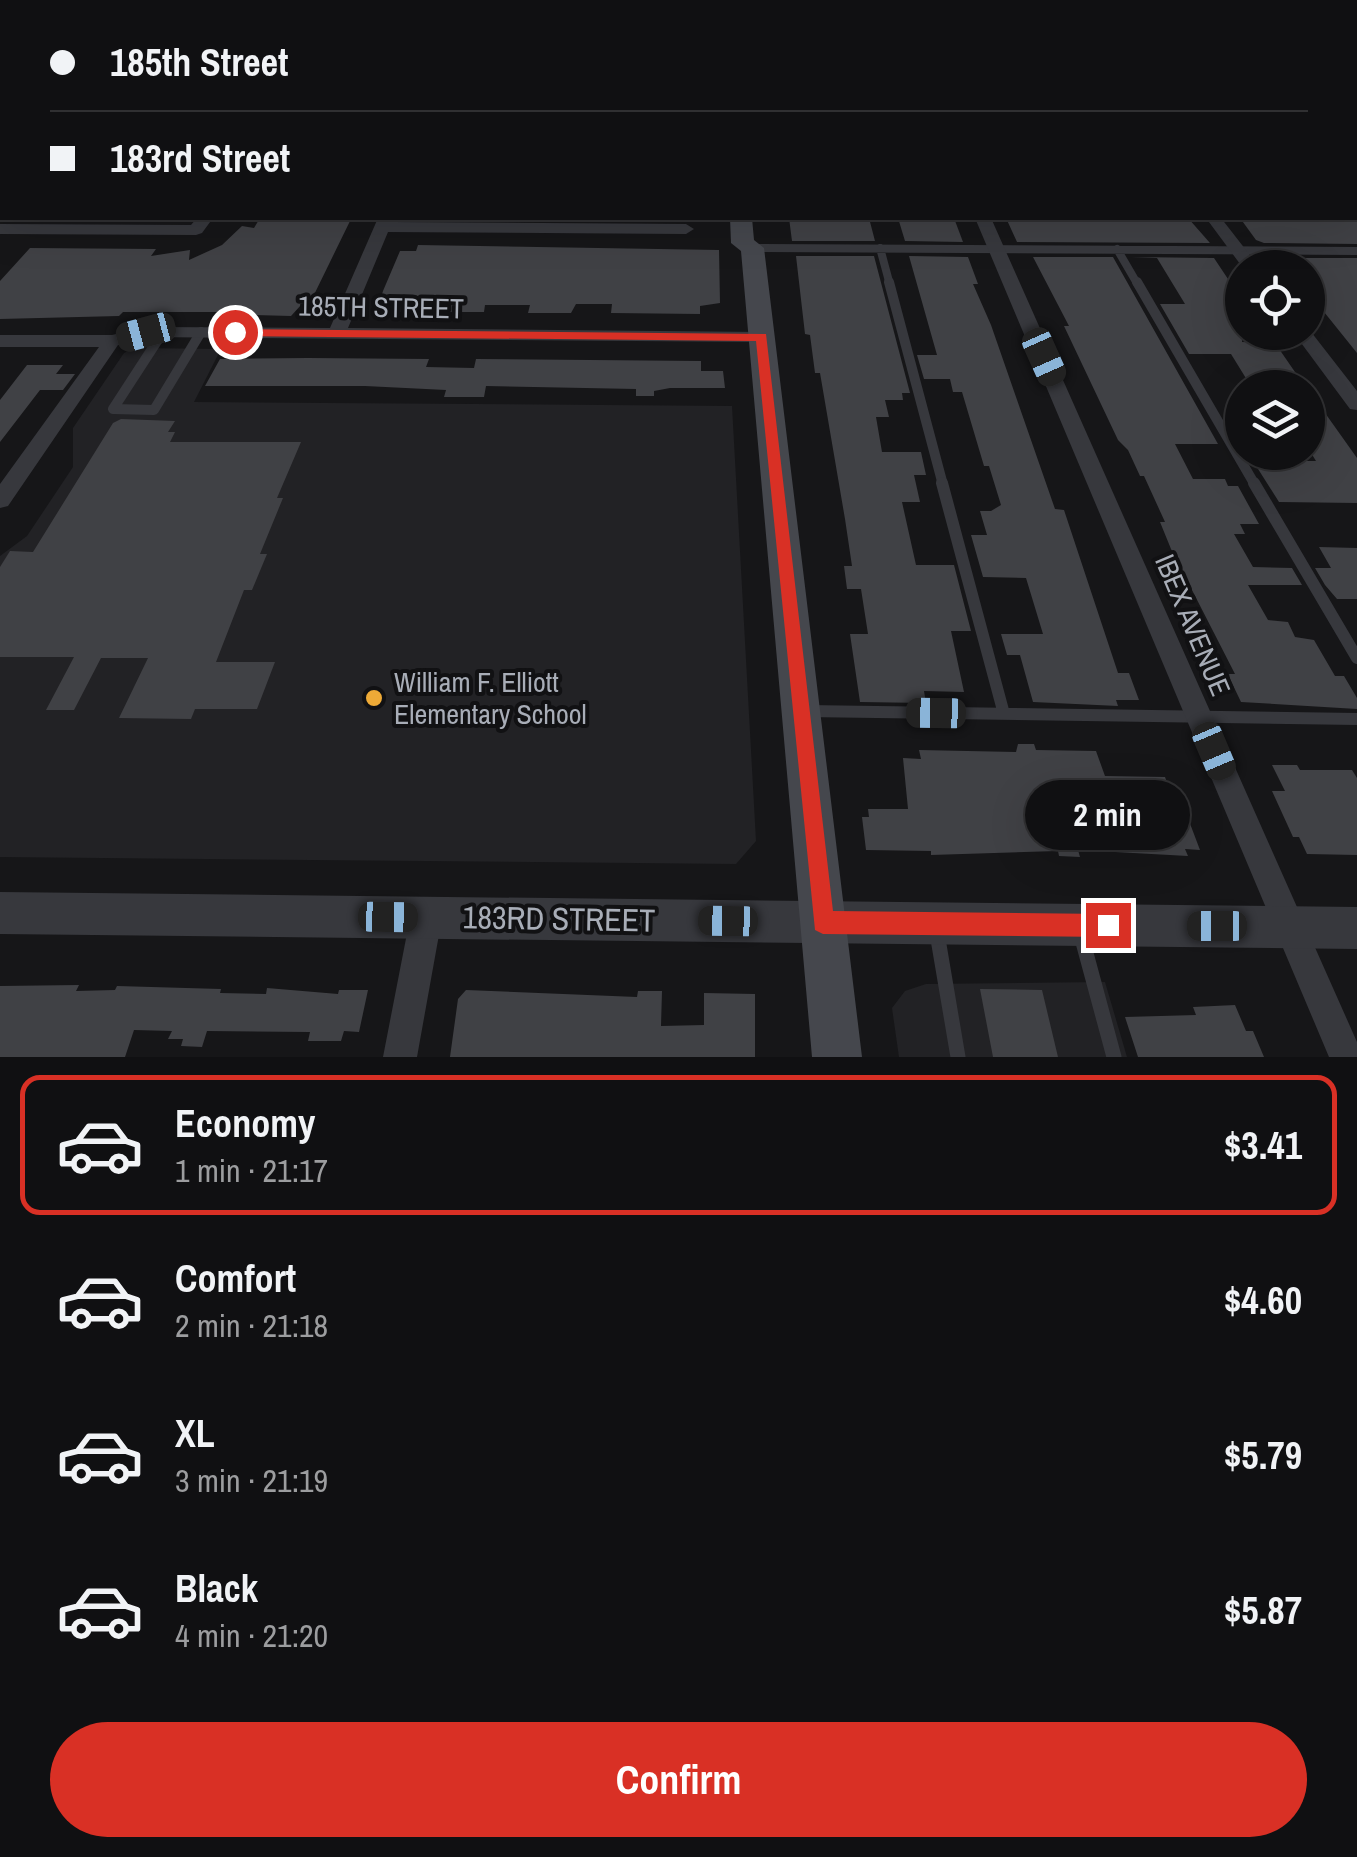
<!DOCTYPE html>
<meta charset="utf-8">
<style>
:root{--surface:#101012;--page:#1e1e20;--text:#f1f3f6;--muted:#9c9d9f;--line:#303032;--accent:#d93025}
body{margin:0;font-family:"Archivo Narrow",sans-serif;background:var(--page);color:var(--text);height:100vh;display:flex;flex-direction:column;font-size:38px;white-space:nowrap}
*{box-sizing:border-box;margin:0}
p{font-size:32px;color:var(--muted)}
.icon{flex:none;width:55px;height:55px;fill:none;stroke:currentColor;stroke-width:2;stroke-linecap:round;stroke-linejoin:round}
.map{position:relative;height:1057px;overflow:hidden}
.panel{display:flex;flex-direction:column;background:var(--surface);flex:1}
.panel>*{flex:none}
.guide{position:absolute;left:0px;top:0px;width:1358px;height:220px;box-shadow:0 10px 40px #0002,0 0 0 2px var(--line);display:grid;align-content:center;height:220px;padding:0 50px;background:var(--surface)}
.buttons{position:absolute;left:1225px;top:250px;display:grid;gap:20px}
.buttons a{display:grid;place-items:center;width:100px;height:100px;border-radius:50%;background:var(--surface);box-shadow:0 10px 40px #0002,0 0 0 2px var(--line);font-size:50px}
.end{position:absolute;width:45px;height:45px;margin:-22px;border:12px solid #d93025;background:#fff;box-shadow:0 0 0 5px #fff}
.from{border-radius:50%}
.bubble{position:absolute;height:70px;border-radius:35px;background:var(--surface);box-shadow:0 10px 40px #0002,0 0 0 2px var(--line);font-size:32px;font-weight:700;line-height:70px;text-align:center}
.car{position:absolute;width:30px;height:60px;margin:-30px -15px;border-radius:12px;box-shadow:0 0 8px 2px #0007;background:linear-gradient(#222 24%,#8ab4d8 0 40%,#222 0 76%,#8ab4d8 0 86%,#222 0)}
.guide b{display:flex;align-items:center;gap:35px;height:95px;font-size:38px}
.guide b+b{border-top:2px solid var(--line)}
.guide i{width:25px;height:25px;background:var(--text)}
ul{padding:18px 0 0;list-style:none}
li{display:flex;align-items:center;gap:30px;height:140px;margin:0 20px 15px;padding:0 30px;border:5px solid transparent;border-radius:20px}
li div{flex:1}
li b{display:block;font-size:38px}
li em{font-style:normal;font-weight:700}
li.on{border-color:var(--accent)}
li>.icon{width:90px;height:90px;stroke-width:1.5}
.action{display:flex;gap:20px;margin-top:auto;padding:20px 50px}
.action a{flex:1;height:115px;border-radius:60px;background:var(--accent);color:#fff;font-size:40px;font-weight:700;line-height:115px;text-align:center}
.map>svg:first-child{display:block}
</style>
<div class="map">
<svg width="1357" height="1057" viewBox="0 0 1357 1057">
<rect width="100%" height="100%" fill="#161618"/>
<path fill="#222225" d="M134 348 221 349 194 402 732 406 756 841 736 864 0 857V556L27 536 73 467V428L124 353Z
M1105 982 1127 1057H899L892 1008 905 991 926 984Z"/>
<path fill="#404145" d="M260 218 351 219 309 305H301L291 316 251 315 253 312H123L119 316 0 319V281L30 248 156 249 151 256 190 250 189 260 222 245 242 226 254 228Z
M789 218H869L875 241H792Z
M898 218H954L963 242 905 241Z
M1006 218H1188L1210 243 1017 242Z
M1240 218H1357V244L1264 243 1256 240Z
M418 245 719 250 720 303 700 306V314L611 313 612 304H576L571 313H528L530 305H485L484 312H395L398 304H379L383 291 400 251H416Z
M796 256H874L910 393H902L903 400H885L889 417H876L882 452H921L926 475H914L920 502H902L916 565H954L971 631H951L964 692 924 691 926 703 860 702 850 634H868L861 589H847L844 566H852L845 519 820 373H815L810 335 805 334Z
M909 256 968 257 978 284H973L991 325 1055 509 1064 510 1118 673H1129L1139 700H1116L1118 706 1033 702 1020 655H1007L1001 634H1043L1026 578 983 577 971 535H987L980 511H991L1001 505 989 466H984L962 392H953L950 379H924L917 355H937Z
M1033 257H1113L1218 444H1175L1193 479H1225L1228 486H1238L1259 524H1240L1245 534H1234L1253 567 1292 568 1302 585H1248L1268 620 1288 622 1295 637 1314 640 1335 676H1344L1357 698V709L1241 702 1230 679 1229 674H1235L1171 549 1160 522H1165L1144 476H1140L1128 450 1118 440 1064 326H1069Z
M1131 257 1214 258 1242 300 1230 302 1242 320V342L1275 343 1306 388H1252L1231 354H1189L1160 304H1185L1157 258Z
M1276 258H1357V353L1308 292V268H1283Z
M308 358 429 359 426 367 474 368 476 359 701 361V371H723L725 388H670L654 391V396H636V389L486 386 484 397H444L446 390 365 386H205L220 359Z
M27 365H63L56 374H75L63 390H40L0 442V400Z
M1308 389 1357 458V503L1279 502 1253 461H1316L1308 448Z
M121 419 175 421 168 432H175L170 442H301L277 498H283L260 554H267L252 590H244L216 662H275L257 709H195L191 719 119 718 148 658H101L74 710H46L74 657H0V567L10 551 33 552 113 423Z
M1319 547 1357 548V599H1337L1325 585 1315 568H1331Z
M1018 744H1034L1036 750 1096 751 1105 776 1165 777 1175 804 1183 805 1200 850 1185 849 1188 856 1078 850 1080 857 1059 856 1058 851 931 855V851L866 850 862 817H869L868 809H908L903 758 921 759 919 750 1016 752Z
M1272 765H1297L1300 770H1352L1357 778V855L1307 854 1299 837H1293L1272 791H1285Z
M79 985 76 991 115 990 117 986 221 989 220 993 266 994 267 988 338 994 339 990H368L359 1032 344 1031 341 1041H308L310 1032 207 1031 202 1047 181 1046 183 1039H168L172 1031 134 1030 125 1057H0V986Z
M980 989 1042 990 1058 1057H993Z
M466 990 637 997 638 991H662L661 1026 704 1025V993L755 994V1057H450L458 999Z
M1235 1005 1246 1031H1253L1264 1057H1138L1125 1017 1196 1015 1193 1007Z"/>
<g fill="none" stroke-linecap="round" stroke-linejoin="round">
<path stroke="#37383d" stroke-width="6" d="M538 2 548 0"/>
<path stroke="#37383d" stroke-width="8" d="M752 248 1357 251
M880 248 890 285
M1117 249 1138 285"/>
<path stroke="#37383d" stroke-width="10" d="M889 282 943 485
M1137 282 1255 485
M163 332 113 409 154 410 201 332"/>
<path stroke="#37383d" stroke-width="12" d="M942 483 1004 714
M1254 483 1357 658
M806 711 1357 719"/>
<path stroke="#37383d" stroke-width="15" d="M1080 931 1114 1057
M937 933 958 1057"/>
<path fill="#37383d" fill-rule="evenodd" d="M805 0H815V2H805Z
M935 0H945V2H935Z
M1192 0H1203L1204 2H1193Z
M2 52V61L0 62V53Z
M0 80H2V88H0Z
M1355 141H1357V151H1355Z
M197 218H213L202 233 196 235 0 234V224L191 225Z
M378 218H393L392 222 686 224 694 229 686 234 388 232 348 328 762 332 771 337 762 342 146 337 118 345 8 506 0 508V484L99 347H0V335H112L146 327 330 328Z
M975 218H991L1357 1042V1057H1329Z
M1206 218H1221L1260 268H1243Z
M1308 328 1357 391V410L1350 409 1293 332H1308Z
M426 902 437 907 442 918 417 1057H383L410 918 415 907Z"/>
<path fill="#37383d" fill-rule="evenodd" d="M1346 0H1357V7L1355 2Z
M1355 190H1357V202H1355Z
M0 892 1357 907V949L0 934Z"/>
<path fill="#45474d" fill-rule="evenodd" d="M728 0H744V2H729Z
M730 218H752L754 240 764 248 862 1057H812L741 251 731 243Z"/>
</g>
<path fill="#d93025" d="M230 329 766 334 833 911 1108 914 1116 917 1119 925 1116 933 1108 937 823 934 815 930 756 341 235 336 230 335Z"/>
<circle fill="#eeaa37" stroke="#111113" stroke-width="4" cx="374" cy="698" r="10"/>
<g text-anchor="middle" stroke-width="8" stroke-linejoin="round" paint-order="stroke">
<g font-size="28" fill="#a8adb7" stroke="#111113">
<text transform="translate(381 307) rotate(1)" y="10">185TH STREET</text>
<text transform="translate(1193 625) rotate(67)" y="10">IBEX AVENUE</text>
</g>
<g font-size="28" fill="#a8adb7" stroke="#111113" text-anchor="start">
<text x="394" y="692">William F. Elliott<tspan x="394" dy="32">Elementary School</tspan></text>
</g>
<g font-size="32" fill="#a8adb7" stroke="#111113">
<text transform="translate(559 919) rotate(1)" y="11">183RD STREET</text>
</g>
</g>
</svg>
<div class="buttons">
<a><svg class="icon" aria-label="locate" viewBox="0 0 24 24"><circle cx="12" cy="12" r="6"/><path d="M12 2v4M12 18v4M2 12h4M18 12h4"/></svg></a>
<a><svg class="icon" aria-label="layers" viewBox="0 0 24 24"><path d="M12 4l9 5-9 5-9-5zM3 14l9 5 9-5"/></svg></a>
</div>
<i class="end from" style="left:235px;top:332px"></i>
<i class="end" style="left:1108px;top:925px"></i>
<div class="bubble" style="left:1025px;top:780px;width:165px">2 min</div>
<i class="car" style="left:146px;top:332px;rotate:255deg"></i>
<i class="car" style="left:1044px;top:357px;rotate:156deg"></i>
<i class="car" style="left:936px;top:713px;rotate:271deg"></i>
<i class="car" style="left:1214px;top:751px;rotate:157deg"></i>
<i class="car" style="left:388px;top:917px;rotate:91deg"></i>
<i class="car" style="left:728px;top:921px;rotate:271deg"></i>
<i class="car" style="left:1217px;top:926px;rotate:270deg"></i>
<div class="guide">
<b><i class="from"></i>185th Street</b>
<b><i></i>183rd Street</b>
</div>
</div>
<section class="panel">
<ul>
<li class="on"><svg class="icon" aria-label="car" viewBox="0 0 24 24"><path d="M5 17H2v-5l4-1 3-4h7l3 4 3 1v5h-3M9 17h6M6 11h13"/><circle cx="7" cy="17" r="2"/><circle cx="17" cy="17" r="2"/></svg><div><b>Economy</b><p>1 min · 21:17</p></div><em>$3.41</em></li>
<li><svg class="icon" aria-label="car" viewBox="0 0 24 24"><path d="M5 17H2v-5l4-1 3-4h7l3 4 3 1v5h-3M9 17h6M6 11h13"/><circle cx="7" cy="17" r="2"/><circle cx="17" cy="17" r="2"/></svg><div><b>Comfort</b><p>2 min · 21:18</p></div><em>$4.60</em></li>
<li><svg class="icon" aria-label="car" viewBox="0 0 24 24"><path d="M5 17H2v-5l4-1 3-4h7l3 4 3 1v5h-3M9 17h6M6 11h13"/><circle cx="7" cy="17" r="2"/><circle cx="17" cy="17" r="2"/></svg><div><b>XL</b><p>3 min · 21:19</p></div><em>$5.79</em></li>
<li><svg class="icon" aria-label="car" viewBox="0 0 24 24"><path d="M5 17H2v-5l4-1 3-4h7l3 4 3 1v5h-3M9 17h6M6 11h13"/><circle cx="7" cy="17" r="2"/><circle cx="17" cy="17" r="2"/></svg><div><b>Black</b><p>4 min · 21:20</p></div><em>$5.87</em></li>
</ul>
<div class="action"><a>Confirm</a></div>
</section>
